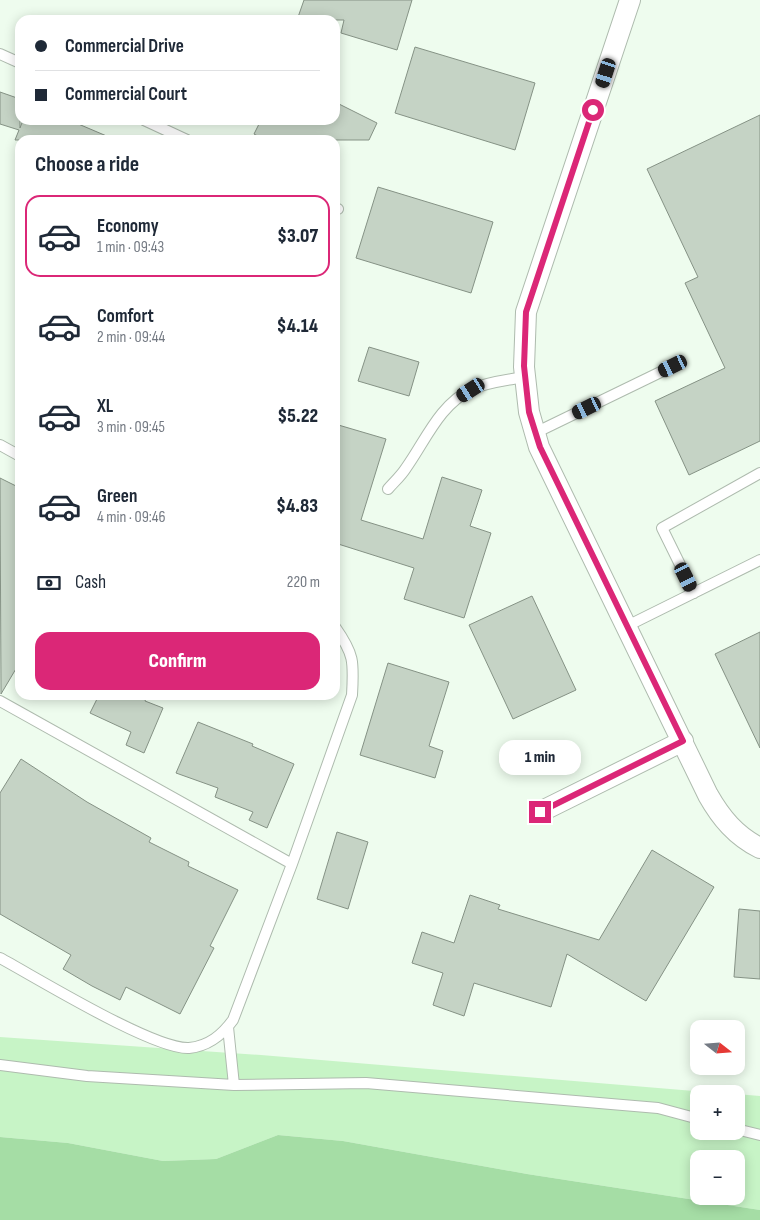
<!DOCTYPE html>
<meta charset="utf-8">
<style>
:root{--surface:#fff;--page:#f2f2f3;--text:#1f2937;--muted:#747a83;--line:#e0e1e3;--accent:#db2777}
body{margin:0;font-family:"Sofia Sans Condensed",sans-serif;background:var(--page);color:var(--text);height:100vh;display:flex;flex-direction:column;font-size:19px;white-space:nowrap}
*{box-sizing:border-box;margin:0}
p{font-size:16px;color:var(--muted)}
.icon{flex:none;width:28px;height:28px;fill:none;stroke:currentColor;stroke-width:2;stroke-linecap:round;stroke-linejoin:round}
.map{position:relative;flex:1;overflow:hidden}
.side{position:absolute;left:15px;top:135px;width:325px;height:565px;display:flex;flex-direction:column;background:var(--surface);border-radius:15px;box-shadow:0 2px 12px #0003}
.side>*{flex:none}
.hud{position:absolute;left:15px;top:15px;width:325px;height:110px;border-radius:15px;box-shadow:0 2px 12px #0003;display:grid;align-content:center;height:110px;padding:0 20px;background:var(--surface)}
.needle{width:32px;rotate:107deg}
.controls{position:absolute;left:690px;top:1020px;display:grid;gap:10px}
.controls a{display:grid;place-items:center;width:55px;height:55px;border-radius:10px;background:var(--surface);box-shadow:0 2px 12px #0003;font-size:25px}
.end{position:absolute;width:22px;height:22px;margin:-11px;border:6px solid #db2777;background:#fff;box-shadow:0 0 0 2px #fff}
.from{border-radius:50%}
.bubble{position:absolute;height:35px;border-radius:15px;background:var(--surface);box-shadow:0 2px 12px #0003;font-size:16px;font-weight:800;line-height:35px;text-align:center}
.car{position:absolute;width:15px;height:30px;margin:-15px -8px;border-radius:6px;box-shadow:0 0 4px 1px #0007;background:linear-gradient(#222 24%,#8ab4d8 0 40%,#222 0 76%,#8ab4d8 0 86%,#222 0)}
.hud b{display:flex;align-items:center;gap:18px;height:48px;font-size:19px}
.hud b+b{border-top:1px solid var(--line)}
.hud i{width:12px;height:12px;background:var(--text)}
ul{padding:0;list-style:none}
li{display:flex;align-items:center;gap:15px;height:82px;margin:0 10px 8px;padding:0 10px;border:2px solid transparent;border-radius:15px}
li div{flex:1}
li b{display:block;font-size:19px}
li em{font-style:normal;font-weight:800}
li.active{border-color:var(--accent)}
li>.icon{width:45px;height:45px;stroke-width:1.5}
h2{padding:0 20px;font-size:22px;line-height:60px}
.pay{display:flex;align-items:center;gap:12px;height:55px;padding:0 20px;font-size:19px}
.pay p{margin-inline-start:auto}
.action{display:flex;gap:10px;margin-top:auto;padding:10px 20px}
.action a{flex:1;height:58px;border-radius:15px;background:var(--accent);color:#fff;font-size:20px;font-weight:800;line-height:58px;text-align:center}
.map>svg:first-child{display:block}
</style>
<div class="map">
<svg width="760" height="1220" viewBox="0 0 760 1220">
<rect width="100%" height="100%" fill="#eefcee"/>
<path fill="#c7f4c6" fill-rule="evenodd" d="M0 1037 261 1055 730 1094H699V1131H736V1094L760 1096V1210L527 1174 343 1141 278 1135 216 1159 163 1161 68 1143 0 1137ZM699 1159H736V1196H699Z"/>
<path fill="#a5dda5" d="M278 1135 343 1141 527 1174 760 1210V1220H0V1137L68 1143 163 1161 216 1159Z"/>
<path fill="#c5d3c5" stroke="#859285" d="M304 0H412L397 50 341 33 344 20H297Z
M415 47 535 83 515 150 395 113Z
M0 92 20 99V128L23 120H69L116 140H15L19 130 0 124Z
M335 102 377 123 369 140H265L254 134 261 120H335Z
M760 115V441L689 475 655 401 725 368 685 283 698 277 647 169Z
M378 187 493 222 471 293 356 258Z
M369 347 419 362 409 396 358 381Z
M335 424 386 439 361 520 423 539 442 477 482 490 470 526 491 533 464 618 404 599 414 568 335 543Z
M0 478 20 488V662L1 694Z
M532 596 576 690 513 719 469 625Z
M760 632V748L715 654Z
M388 663 449 682 429 746 443 751 435 778 360 755Z
M99 695H147L145 701 163 708 144 753 126 745 131 732 90 713Z
M198 722 253 744 252 746 294 764 267 828 249 820 253 812 215 797 218 788 176 773Z
M21 759 87 802 151 838 149 842 189 862 188 866 238 890 210 946 214 948 180 1014 126 987 120 1000 92 986 63 969 71 955 0 914V793Z
M337 832 368 842 348 909 317 899Z
M652 850 714 887 646 1001 567 954 551 1007 474 983 464 1016 433 1005 443 973 412 963 422 932 454 943 470 895 500 905 498 909 599 940Z
M739 909 760 911V979L734 977Z"/>
<g fill="none" stroke-linecap="round" stroke-linejoin="round">
<defs>
<path id="service" d="M0 54 20 63
M144 120 187 140
M335 208 338 209
M535 433 673 366
M0 445 20 456
M388 489C394 482 401 476 406 468 426 440 439 405 472 389 488 382 507 380 525 377
M694 593 662 528 760 473
M627 626 760 560
M0 701 292 864
M0 958C37 978 154 1050 189 1048 209 1046 222 1035 233 1020L292 864 352 695C354 661 354 654 335 627
M0 1065 87 1076 234 1085 228 1027
M234 1085 366 1083 658 1108 699 1119
M736 1129 760 1135"/>
<path id="minor" d="M630 0 526 312 524 367 529 412 539 447 708 795C721 818 736 836 760 848
M540 812 683 741"/>
</defs>
<use href="#service" stroke="#aebbae" stroke-width="12"/>
<use href="#minor" stroke="#aebbae" stroke-width="22"/>
<use href="#service" stroke="#fff" stroke-width="10"/>
<use href="#minor" stroke="#fff" stroke-width="20"/>
</g>
<g fill="none" stroke-linecap="round" stroke-linejoin="round">
<path stroke="#db2777" stroke-width="6" d="M540 812 683 741 540 447 529 412 524 366 526 312 593 110"/>
</g>
</svg>
<div class="controls">
<a><svg class="needle" viewBox="-14 -14 28 28"><path d="M0-13l5 13h-10z" fill="#e53935"/><path d="M0 13l5-13h-10z" fill="#747a83"/></svg></a>
<a>+</a>
<a>−</a>
</div>
<i class="end from" style="left:593px;top:110px"></i>
<i class="end" style="left:540px;top:812px"></i>
<div class="bubble" style="left:499px;top:740px;width:82px">1 min</div>
<i class="car" style="left:606px;top:73px;rotate:198deg"></i>
<i class="car" style="left:673px;top:366px;rotate:244deg"></i>
<i class="car" style="left:471px;top:390px;rotate:237deg"></i>
<i class="car" style="left:587px;top:408px;rotate:244deg"></i>
<i class="car" style="left:686px;top:577px;rotate:154deg"></i>
<div class="hud">
<b><i class="from"></i>Commercial Drive</b>
<b><i></i>Commercial Court</b>
</div>
<section class="side">
<h2>Choose a ride</h2>
<ul>
<li class="active"><svg class="icon" aria-label="car" viewBox="0 0 24 24"><path d="M5 17H2v-5l4-1 3-4h7l3 4 3 1v5h-3M9 17h6M6 11h13"/><circle cx="7" cy="17" r="2"/><circle cx="17" cy="17" r="2"/></svg><div><b>Economy</b><p>1 min · 09:43</p></div><em>$3.07</em></li>
<li><svg class="icon" aria-label="car" viewBox="0 0 24 24"><path d="M5 17H2v-5l4-1 3-4h7l3 4 3 1v5h-3M9 17h6M6 11h13"/><circle cx="7" cy="17" r="2"/><circle cx="17" cy="17" r="2"/></svg><div><b>Comfort</b><p>2 min · 09:44</p></div><em>$4.14</em></li>
<li><svg class="icon" aria-label="car" viewBox="0 0 24 24"><path d="M5 17H2v-5l4-1 3-4h7l3 4 3 1v5h-3M9 17h6M6 11h13"/><circle cx="7" cy="17" r="2"/><circle cx="17" cy="17" r="2"/></svg><div><b>XL</b><p>3 min · 09:45</p></div><em>$5.22</em></li>
<li><svg class="icon" aria-label="car" viewBox="0 0 24 24"><path d="M5 17H2v-5l4-1 3-4h7l3 4 3 1v5h-3M9 17h6M6 11h13"/><circle cx="7" cy="17" r="2"/><circle cx="17" cy="17" r="2"/></svg><div><b>Green</b><p>4 min · 09:46</p></div><em>$4.83</em></li>
</ul>
<div class="pay"><svg class="icon" aria-label="cash" viewBox="0 0 24 24"><path d="M3 7h18v10H3z"/><circle cx="12" cy="12" r="2"/></svg>Cash<p>220 m</p></div>
<div class="action"><a>Confirm</a></div>
</section>
</div>
